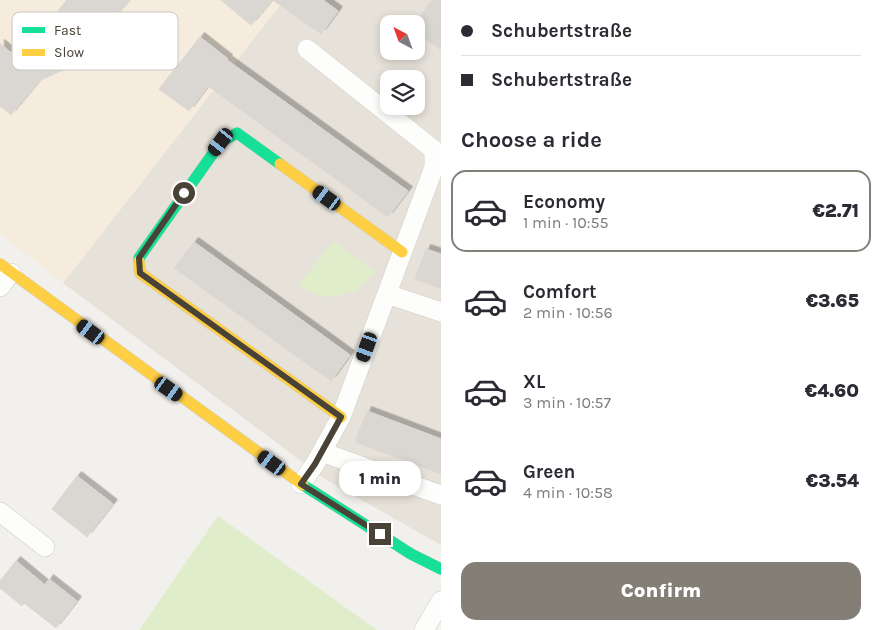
<!DOCTYPE html>
<meta charset="utf-8">
<style>
:root{--surface:#fff;--page:#f7f7f7;--text:#2b2b33;--muted:#7c7c81;--line:#e1e1e2;--accent:#847f76}
body{margin:0;font-family:Karla,sans-serif;background:var(--page);color:var(--text);height:100vh;display:flex;flex-direction:column;font-size:19px;white-space:nowrap}
*{box-sizing:border-box;margin:0}
p{font-size:16px;color:var(--muted)}
.icon{flex:none;width:28px;height:28px;fill:none;stroke:currentColor;stroke-width:2;stroke-linecap:round;stroke-linejoin:round}
.map{position:relative;flex:1;overflow:hidden}
.panel{display:flex;flex-direction:column;background:var(--surface);width:440px}
.panel>*{flex:none}
.banner{display:grid;align-content:center;height:110px;padding:0 20px;background:var(--surface)}
.needle{width:32px;rotate:319deg}
.fabs{position:absolute;left:380px;top:15px;display:grid;gap:10px}
.fabs a{display:grid;place-items:center;width:45px;height:45px;border-radius:10px;background:var(--surface);box-shadow:0 2px 8px #0003;font-size:25px}
.end{position:absolute;width:22px;height:22px;margin:-11px;border:6px solid #494237;background:#fff;box-shadow:0 0 0 2px #fff}
.from{border-radius:50%}
.bubble{position:absolute;height:35px;border-radius:15px;background:var(--surface);box-shadow:0 2px 8px #0003;font-size:16px;font-weight:800;line-height:35px;text-align:center}
.car{position:absolute;width:15px;height:30px;margin:-15px -8px;border-radius:6px;box-shadow:0 0 4px 1px #0007;background:linear-gradient(#222 24%,#8ab4d8 0 40%,#222 0 76%,#8ab4d8 0 86%,#222 0)}
.banner b{display:flex;align-items:center;gap:18px;height:48px;font-size:19px}
.banner b+b{border-top:1px solid var(--line)}
.banner i{width:12px;height:12px;background:var(--text)}
ul{padding:0;list-style:none}
li{display:flex;align-items:center;gap:15px;height:82px;margin:0 10px 8px;padding:0 10px;border:2px solid transparent;border-radius:15px}
li div{flex:1}
li b{display:block;font-size:19px}
li em{font-style:normal;font-weight:800}
li.on{border-color:var(--accent)}
li>.icon{width:45px;height:45px;stroke-width:1.5}
h2{padding:0 20px;font-size:22px;line-height:60px}
.action{display:flex;gap:10px;margin-top:auto;padding:10px 20px}
.action a{flex:1;height:58px;border-radius:15px;background:var(--accent);color:#fff;font-size:20px;font-weight:800;line-height:58px;text-align:center}
main{display:flex;flex:1;min-height:0}
.map>svg:first-child{display:block}
</style>
<main>
<div class="map">
<svg width="441" height="630" viewBox="0 0 441 630">
<defs>
<filter id="shadow"><feDropShadow dx="4.5" dy="-4.5" stdDeviation="0" flood-color="#0004"/></filter>
</defs>
<rect width="100%" height="100%" fill="#f2f0ec"/>
<path fill="#e6e2d9" fill-rule="evenodd" d="M284 0H441V545L328 481 63 283ZM389 24H416V51H389ZM389 79H416V106H389Z"/>
<path fill="#f5ecde" d="M0 0H284L63 283 0 234Z"/>
<path fill="#dfedcb" d="M333 241 376 272 353 292 336 296 321 297 299 285Z
M218 516 377 630H139Z"/>
<path fill="#dad7d2" stroke="#dbd7d1" filter="url(#shadow)" d="M67 0H129L99 35 107 50 39 81 11 115 0 106V44L19 59Z
M221 0H272L251 25Z
M273 0H323L338 11 321 34Z
M432 0H441V50L416 32 415 24Z
M200 37 228 59 227 60 408 191 388 217 208 86 189 111 159 89Z
M194 242 350 355 331 381 174 268Z
M426 249 441 254V289L415 279Z
M367 411 441 439V474L355 442Z
M77 476 113 504 87 537 52 509Z
M16 561 45 585 49 579 77 601 56 628 24 603 22 606 0 588V581Z"/>
<g fill="none" stroke-linecap="round" stroke-linejoin="round">
<defs>
<path id="street" d="M0 287 11 273
M387 294 441 312
M322 452 441 495
M301 484 315 464 341 417 434 167V150L307 49
M0 512 45 547
M424 630 441 601"/>
<path id="fast" d="M139 261V258L221 142 237 133 280 164
M303 485 411 554 441 569"/>
<path id="slow" d="M280 164 402 252
M139 261 140 273 341 417
M0 264 303 485"/>
</defs>
<use href="#street" stroke="#d0cec9" stroke-width="20"/>
<use href="#fast" stroke="#d2cdc2" stroke-width="12"/>
<use href="#slow" stroke="#d2cdc2" stroke-width="12"/>
<use href="#street" stroke="#fdfdfc" stroke-width="19"/>
<use href="#fast" stroke="#16e098" stroke-width="11"/>
<use href="#slow" stroke="#ffcf43" stroke-width="11"/>
</g>
<g fill="none" stroke-linecap="round" stroke-linejoin="round">
<path stroke="#494237" stroke-width="6" d="M184 193 139 258 140 273 341 417 315 464 301 484 380 534"/>
</g>
<rect x="12" y="12" width="166" height="58" rx="8" fill="#fff" stroke="#c8c6c3" stroke-width="1"/>
<rect x="22" y="27" width="23" height="6" fill="#16e098"/>
<rect x="22" y="49" width="23" height="7" fill="#ffcf43"/>
<g font-size="14" fill="#494237">
<text x="54" y="35">Fast</text>
<text x="54" y="57">Slow</text>
</g>
</svg>
<div class="fabs">
<a><svg class="needle" viewBox="-14 -14 28 28"><path d="M0-13l5 13h-10z" fill="#e53935"/><path d="M0 13l5-13h-10z" fill="#7c7c81"/></svg></a>
<a><svg class="icon" aria-label="layers" viewBox="0 0 24 24"><path d="M12 4l9 5-9 5-9-5zM3 14l9 5 9-5"/></svg></a>
</div>
<i class="end from" style="left:184px;top:193px"></i>
<i class="end" style="left:380px;top:534px"></i>
<div class="bubble" style="left:339px;top:461px;width:82px">1 min</div>
<i class="car" style="left:221px;top:142px;rotate:217deg"></i>
<i class="car" style="left:327px;top:198px;rotate:306deg"></i>
<i class="car" style="left:91px;top:332px;rotate:306deg"></i>
<i class="car" style="left:367px;top:347px;rotate:200deg"></i>
<i class="car" style="left:169px;top:389px;rotate:125deg"></i>
<i class="car" style="left:272px;top:463px;rotate:306deg"></i>
</div>
<section class="panel">
<div class="banner">
<b><i class="from"></i>Schubertstraße</b>
<b><i></i>Schubertstraße</b>
</div>
<h2>Choose a ride</h2>
<ul>
<li class="on"><svg class="icon" aria-label="car" viewBox="0 0 24 24"><path d="M5 17H2v-5l4-1 3-4h7l3 4 3 1v5h-3M9 17h6M6 11h13"/><circle cx="7" cy="17" r="2"/><circle cx="17" cy="17" r="2"/></svg><div><b>Economy</b><p>1 min · 10:55</p></div><em>€2.71</em></li>
<li><svg class="icon" aria-label="car" viewBox="0 0 24 24"><path d="M5 17H2v-5l4-1 3-4h7l3 4 3 1v5h-3M9 17h6M6 11h13"/><circle cx="7" cy="17" r="2"/><circle cx="17" cy="17" r="2"/></svg><div><b>Comfort</b><p>2 min · 10:56</p></div><em>€3.65</em></li>
<li><svg class="icon" aria-label="car" viewBox="0 0 24 24"><path d="M5 17H2v-5l4-1 3-4h7l3 4 3 1v5h-3M9 17h6M6 11h13"/><circle cx="7" cy="17" r="2"/><circle cx="17" cy="17" r="2"/></svg><div><b>XL</b><p>3 min · 10:57</p></div><em>€4.60</em></li>
<li><svg class="icon" aria-label="car" viewBox="0 0 24 24"><path d="M5 17H2v-5l4-1 3-4h7l3 4 3 1v5h-3M9 17h6M6 11h13"/><circle cx="7" cy="17" r="2"/><circle cx="17" cy="17" r="2"/></svg><div><b>Green</b><p>4 min · 10:58</p></div><em>€3.54</em></li>
</ul>
<div class="action"><a>Confirm</a></div>
</section>
</main>
